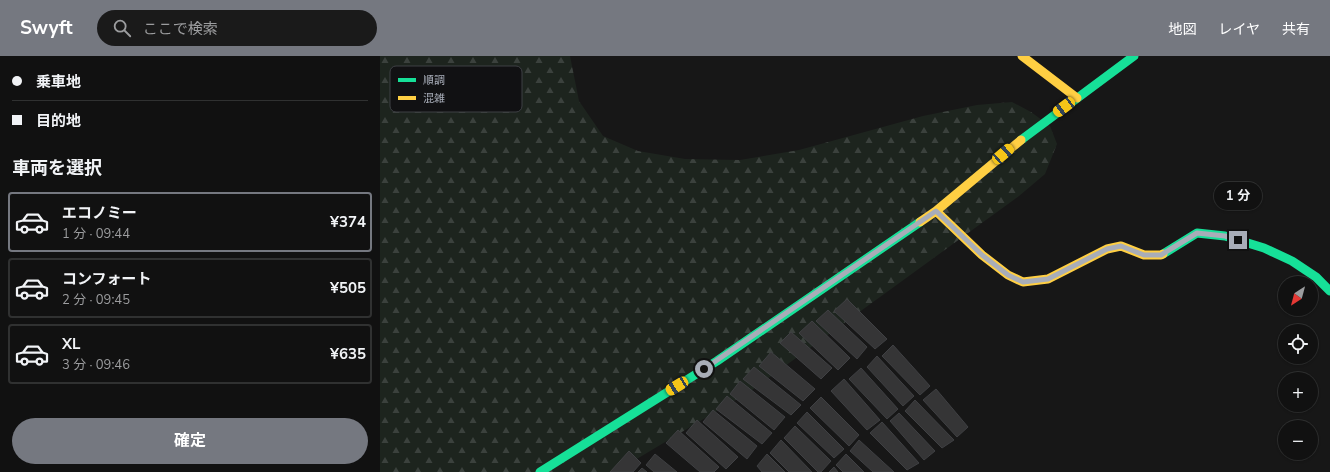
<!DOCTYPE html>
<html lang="ja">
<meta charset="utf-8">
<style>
:root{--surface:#111;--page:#1a1a1a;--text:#f1f3f6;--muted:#9c9d9f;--line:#303131;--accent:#757880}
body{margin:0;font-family:"Nunito Sans","Noto Sans JP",sans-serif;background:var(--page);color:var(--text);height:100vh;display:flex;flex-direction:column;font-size:15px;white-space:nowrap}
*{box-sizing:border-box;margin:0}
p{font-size:13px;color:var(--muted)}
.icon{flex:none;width:22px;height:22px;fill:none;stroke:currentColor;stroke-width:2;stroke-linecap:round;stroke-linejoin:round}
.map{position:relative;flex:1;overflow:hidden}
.panel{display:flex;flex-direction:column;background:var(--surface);width:380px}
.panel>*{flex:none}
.top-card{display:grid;align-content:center;height:88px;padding:0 12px;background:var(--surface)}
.needle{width:26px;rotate:216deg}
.fabs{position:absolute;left:898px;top:220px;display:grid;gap:8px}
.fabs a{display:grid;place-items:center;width:40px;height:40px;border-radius:50%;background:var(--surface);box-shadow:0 1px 3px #0004,0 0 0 1px var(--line);font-size:20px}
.end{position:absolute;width:18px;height:18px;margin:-9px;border:5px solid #a8adb8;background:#111;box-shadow:0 0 0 2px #111}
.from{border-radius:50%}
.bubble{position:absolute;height:28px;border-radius:14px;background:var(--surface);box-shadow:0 1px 3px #0004,0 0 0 1px var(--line);font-size:13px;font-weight:700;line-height:28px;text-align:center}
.car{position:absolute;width:12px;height:24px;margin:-12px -6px;border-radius:5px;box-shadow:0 0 3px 1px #0007;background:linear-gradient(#f5c518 24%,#345 0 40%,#f5c518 0 76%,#345 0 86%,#f5c518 0)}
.top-card b{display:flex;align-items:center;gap:14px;height:38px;font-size:15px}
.top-card b+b{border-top:1px solid var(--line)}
.top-card i{width:10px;height:10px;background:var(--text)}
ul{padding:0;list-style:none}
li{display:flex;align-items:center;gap:12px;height:60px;margin:0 8px 6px;padding:0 4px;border:2px solid var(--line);border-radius:4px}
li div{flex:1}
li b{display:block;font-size:15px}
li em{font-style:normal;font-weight:700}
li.current{border-color:var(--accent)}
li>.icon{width:36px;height:36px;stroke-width:1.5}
h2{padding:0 12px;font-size:18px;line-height:48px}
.primary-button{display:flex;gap:8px;margin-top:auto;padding:8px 12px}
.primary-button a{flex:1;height:46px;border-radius:24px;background:var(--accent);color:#fff;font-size:16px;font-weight:700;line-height:46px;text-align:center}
header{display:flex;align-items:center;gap:24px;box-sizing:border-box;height:56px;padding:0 20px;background:var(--accent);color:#fff}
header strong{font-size:19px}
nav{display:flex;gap:22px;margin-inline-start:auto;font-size:14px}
.search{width:280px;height:36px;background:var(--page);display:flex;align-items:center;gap:10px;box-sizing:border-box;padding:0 14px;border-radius:22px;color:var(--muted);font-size:15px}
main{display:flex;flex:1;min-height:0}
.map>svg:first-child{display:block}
</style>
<header>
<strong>Swyft</strong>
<div class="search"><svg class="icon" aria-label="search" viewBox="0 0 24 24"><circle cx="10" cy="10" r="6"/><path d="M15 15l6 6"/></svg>ここで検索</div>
<nav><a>地図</a><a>レイヤ</a><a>共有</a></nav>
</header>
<main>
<section class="panel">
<div class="top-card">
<b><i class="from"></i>乗車地</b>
<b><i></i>目的地</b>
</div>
<h2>車両を選択</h2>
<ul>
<li class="current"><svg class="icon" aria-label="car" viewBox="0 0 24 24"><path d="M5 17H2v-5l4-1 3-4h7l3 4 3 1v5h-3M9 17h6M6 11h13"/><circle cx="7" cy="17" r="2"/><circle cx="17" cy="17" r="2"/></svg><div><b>エコノミー</b><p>1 分 · 09:44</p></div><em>¥374</em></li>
<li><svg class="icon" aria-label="car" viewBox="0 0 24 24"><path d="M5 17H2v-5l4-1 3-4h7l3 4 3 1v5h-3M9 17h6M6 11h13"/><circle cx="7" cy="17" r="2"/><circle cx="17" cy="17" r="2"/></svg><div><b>コンフォート</b><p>2 分 · 09:45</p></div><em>¥505</em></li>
<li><svg class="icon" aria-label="car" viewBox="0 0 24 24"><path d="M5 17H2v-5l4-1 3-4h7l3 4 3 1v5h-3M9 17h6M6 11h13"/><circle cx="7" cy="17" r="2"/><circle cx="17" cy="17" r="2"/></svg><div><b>XL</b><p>3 分 · 09:46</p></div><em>¥635</em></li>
</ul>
<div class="primary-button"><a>確定</a></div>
</section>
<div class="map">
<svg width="950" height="416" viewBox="0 0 950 416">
<defs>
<pattern id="forest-firs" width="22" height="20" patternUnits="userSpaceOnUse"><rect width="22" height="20" fill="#1d241e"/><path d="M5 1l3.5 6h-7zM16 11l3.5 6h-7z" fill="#3b413d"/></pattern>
</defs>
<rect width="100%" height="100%" fill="#171717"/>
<path fill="url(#forest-firs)" d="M0 0H190L199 45 223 80 258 95 305 103 360 104 419 94 543 60 597 49 632 46 651 56 670 70 677 88 665 118 639 140 372 334 235 416H0Z"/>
<path fill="#353536" stroke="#3f4043" d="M467 243 507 283 495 293 454 255Z
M448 254 487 291 477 303 436 265Z
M432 265 470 302 458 314 419 277Z
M411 276 452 312 441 323 400 287Z
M513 289 550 330 540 339 502 300Z
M391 296 435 333 423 345 379 310Z
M497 300 534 340 523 350 487 311Z
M374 311 421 349 411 359 363 323Z
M481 312 518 353 507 363 469 323Z
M464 323 500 364 487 374 451 335Z
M360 325 405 361 394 374 350 338Z
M556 333 588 371 577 381 543 344Z
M347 340 392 377 382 388 336 353Z
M441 341 479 379 469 390 430 352Z
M535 344 574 384 562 392 525 355Z
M333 354 377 390 367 403 323 366Z
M427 356 464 393 454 402 417 367Z
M519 357 555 395 544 404 510 365Z
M317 364 358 401 346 413 306 377Z
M502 366 539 407 527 414 490 377Z
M415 370 451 405 441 416H438L404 382Z
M298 374 339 411 334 416H320L286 387Z
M401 384 432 416H409L390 397Z
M479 384 514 416H493L470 395Z
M249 395 261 407 253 416H230Z
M275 398 297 416H274L266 409Z
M387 398 405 416H382L377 410Z
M466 398 484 416H463L456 409Z
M454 411 458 416H449Z
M262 412 267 416H258Z"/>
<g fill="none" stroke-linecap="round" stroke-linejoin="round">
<path stroke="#16e098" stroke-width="9" d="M641 84 754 0
M783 198 817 177 845 180 884 192 912 205 936 221 950 235
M160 416 337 305 540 166"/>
<path stroke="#ffcf43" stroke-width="9" d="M642 0 697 42
M556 155 602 199 628 219 643 226 668 223 727 193 741 190 764 199H781L783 198
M540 166 556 155 641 84"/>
</g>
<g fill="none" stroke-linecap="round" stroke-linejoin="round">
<path stroke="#a8adb8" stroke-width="5" d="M324 313 556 155 602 199 628 219 643 226 668 223 727 193 741 190 764 199H781L817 177 845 180 858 184"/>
</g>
<rect x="10" y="10" width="132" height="46" rx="6" fill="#111113" stroke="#3e4045" stroke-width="1"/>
<rect x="18" y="22" width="18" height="4" fill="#16e098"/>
<rect x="18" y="40" width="18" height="4" fill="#ffcf43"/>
<g font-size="11" fill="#a8adb8">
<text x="43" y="28">順調</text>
<text x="43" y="46">混雑</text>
</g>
</svg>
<div class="fabs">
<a><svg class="needle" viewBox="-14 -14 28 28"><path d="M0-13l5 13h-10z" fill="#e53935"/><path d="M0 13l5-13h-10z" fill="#9c9d9f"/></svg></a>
<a><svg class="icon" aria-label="locate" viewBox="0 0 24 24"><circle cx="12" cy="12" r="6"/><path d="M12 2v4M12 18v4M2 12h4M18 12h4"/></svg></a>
<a>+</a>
<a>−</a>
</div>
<i class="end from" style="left:324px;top:313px"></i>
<i class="end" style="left:858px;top:184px"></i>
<div class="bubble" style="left:834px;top:126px;width:48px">1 分</div>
<i class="car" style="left:684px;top:51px;rotate:233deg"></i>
<i class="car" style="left:623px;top:98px;rotate:49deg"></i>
<i class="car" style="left:297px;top:330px;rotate:238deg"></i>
</div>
</main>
